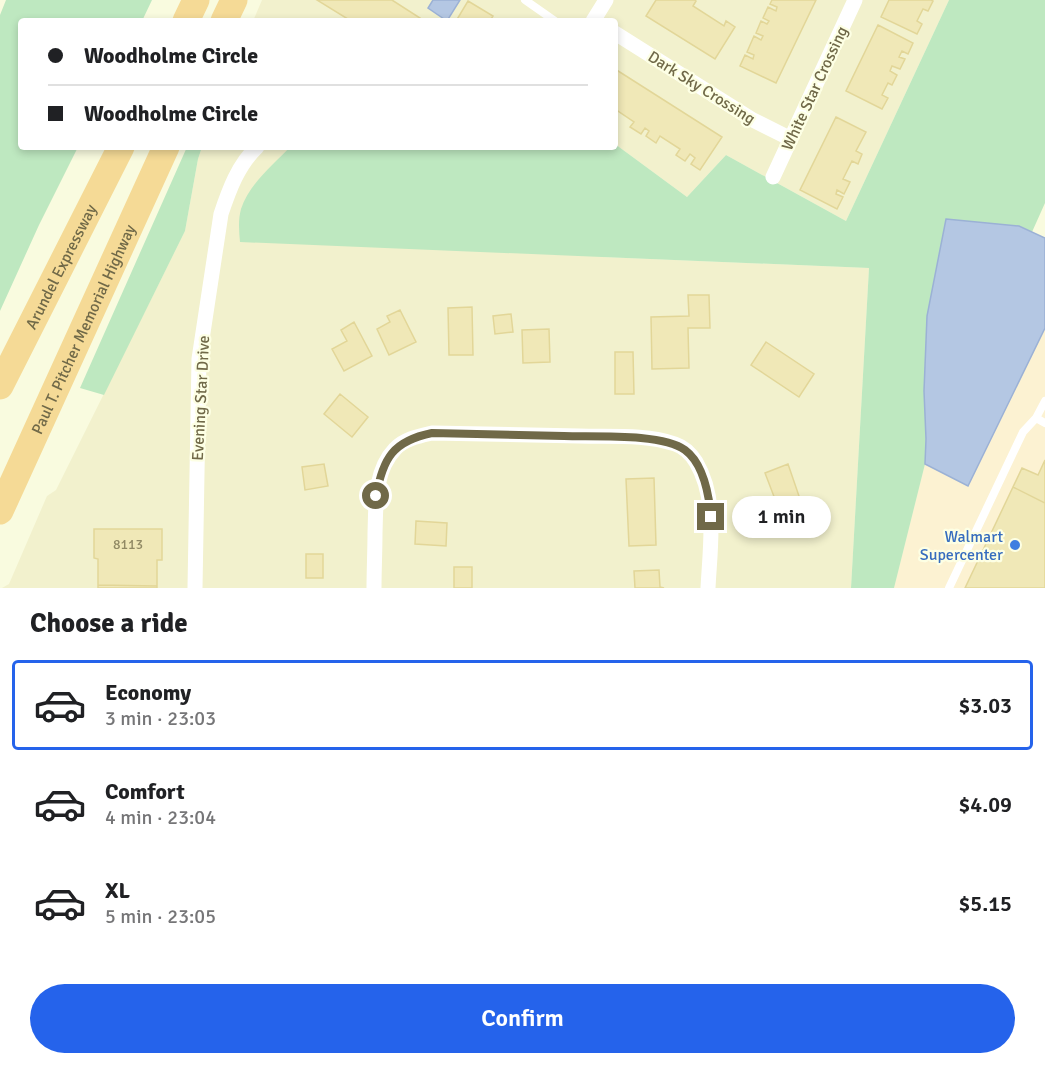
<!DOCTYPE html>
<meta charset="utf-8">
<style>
:root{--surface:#fff;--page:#f6f6f6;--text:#202124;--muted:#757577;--line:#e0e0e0;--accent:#2563eb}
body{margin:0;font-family:Signika,sans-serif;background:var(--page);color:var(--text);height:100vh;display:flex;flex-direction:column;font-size:22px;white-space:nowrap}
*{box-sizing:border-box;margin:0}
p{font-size:20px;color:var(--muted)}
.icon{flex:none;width:33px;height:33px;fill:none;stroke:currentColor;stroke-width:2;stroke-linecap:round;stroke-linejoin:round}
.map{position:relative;height:588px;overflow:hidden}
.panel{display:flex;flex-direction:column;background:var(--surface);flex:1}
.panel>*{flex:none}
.banner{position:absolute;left:18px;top:18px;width:600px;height:132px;border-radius:6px;box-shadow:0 3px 9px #0003;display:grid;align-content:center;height:132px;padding:0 30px;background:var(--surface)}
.end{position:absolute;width:27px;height:27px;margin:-14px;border:8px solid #706948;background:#fff;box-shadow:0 0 0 3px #fff}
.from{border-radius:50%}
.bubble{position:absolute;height:42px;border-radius:21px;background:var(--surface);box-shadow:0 3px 9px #0003;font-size:20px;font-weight:600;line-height:42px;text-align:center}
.banner b{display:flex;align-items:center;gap:21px;height:57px;font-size:22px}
.banner b+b{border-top:2px solid var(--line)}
.banner i{width:15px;height:15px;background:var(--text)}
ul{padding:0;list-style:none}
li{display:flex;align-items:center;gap:18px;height:90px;margin:0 12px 9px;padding:0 18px;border:3px solid transparent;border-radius:6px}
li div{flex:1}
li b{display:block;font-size:22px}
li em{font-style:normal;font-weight:600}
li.current{border-color:var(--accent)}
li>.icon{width:54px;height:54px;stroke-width:1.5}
h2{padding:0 30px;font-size:27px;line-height:72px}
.action{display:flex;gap:12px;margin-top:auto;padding:12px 30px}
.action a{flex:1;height:69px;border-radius:36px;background:var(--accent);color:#fff;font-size:24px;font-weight:600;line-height:69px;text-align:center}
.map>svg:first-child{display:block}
</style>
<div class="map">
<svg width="1045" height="588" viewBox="0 0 1045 588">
<rect width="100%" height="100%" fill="#f9fbdf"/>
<path fill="#f2f1cd" d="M262 0H949L846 221 726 155 687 197 615 144V21H253Z
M202 147H565L602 257 869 268 851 588H2L9 584 47 496 56 490 185 231 198 159Z"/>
<path fill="#fcf2d2" d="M1045 328V588H894L925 464 968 486Z"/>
<path fill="#bee8c0" d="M6 0H152L142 21H21V147H78L39 225 0 311V15Z
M949 0H1045V203L1032 232 1019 226 926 439 925 464 894 588H851L869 268 240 242C239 231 238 220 241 209 249 184 273 165 290 147H615V144L687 197 726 155 846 221Z
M187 147H202L198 159 185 231 104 395 80 388Z"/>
<path fill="#b4c7e3" stroke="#9bb1d5" stroke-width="1.5" d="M433 0H460L447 21 428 8Z
M946 219 1019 226 1045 238V328L968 486 925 464 926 439 924 391 927 316Z"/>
<path fill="#f0e8b7" stroke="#e2d698" stroke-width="1.5" d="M317 0H392L420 18 418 21H351Z
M656 0H695L696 1 693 6 724 26 726 21 735 27 715 59 646 16Z
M772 0H816L776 83 740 66 745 55 753 59 754 55 747 52 754 36 761 40 763 36 756 33 761 21 767 24 769 21 763 18 768 7 776 11 777 7 770 4Z
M889 0H931L933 1 928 11 923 9 917 21 922 24 917 34 881 17Z
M468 1 493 16 490 21H456Z
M878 25 913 43 908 54 902 51 899 57 905 59 900 69 892 66 890 71 897 75 892 85 888 83 882 95 888 98 882 109 846 91Z
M615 69 722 137 700 170 691 164 695 158 690 154 685 161 676 155 680 149 660 136 656 143 646 136 649 131 645 128 641 134 630 127 634 122 615 109Z
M836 117 866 132 856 151 862 154 858 164 852 161 843 179 850 182 844 194 837 190 836 194 843 197 837 209 800 190Z
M688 295H709L710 328H688L689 368 652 369 651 317 689 316Z
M472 307 473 355H449L448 308Z
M400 310 416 342 389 355 377 329 390 322 387 316Z
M511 314 513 332 495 334 493 316Z
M354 322 372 356 344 371 332 349 347 341 341 330Z
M549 329 550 362 523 363 522 330Z
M766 342 814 374 799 397 751 365Z
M615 352H633L634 394H615Z
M340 394 368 417 352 437 324 414Z
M1045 460V503L1013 487 1022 468 1038 475Z
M324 464 328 486 305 490 302 467Z
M788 464 800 499 778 507 765 473Z
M654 478 656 545 629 546 626 479Z
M1013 487 1045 503V588H965Z
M416 521 447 523 446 546 415 544Z
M94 529H162V560H157V586L98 585V559L94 558Z
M306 554H323V578H306Z
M454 567H472V588H454Z
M659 570 660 587 664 588H635L634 571Z
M98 585 157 586V588H98Z"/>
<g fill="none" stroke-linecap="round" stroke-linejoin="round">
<path stroke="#fff" stroke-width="8" d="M525 0 555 21
M1036 418 1045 423
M949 588 1023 432 1036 418 1045 401"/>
<path stroke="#fff" stroke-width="15" d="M593 21 606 0
M615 33 753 120 791 139
M773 177 855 0
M195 588 199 359 221 214C229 190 238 165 257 147
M374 588C374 570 375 551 375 533 376 505 374 471 395 449 404 439 419 436 432 433 481 434 530 435 579 436 611 437 645 434 675 444 684 447 691 454 696 462 718 499 710 547 708 588"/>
<g stroke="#f5da96" stroke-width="27">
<path d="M186 21 196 0"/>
<path d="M224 21 234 0"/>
<path id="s1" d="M0 386 121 147"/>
<path id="s2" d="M0 511 166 147"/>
</g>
</g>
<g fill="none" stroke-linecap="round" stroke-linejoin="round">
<path stroke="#706948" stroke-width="8" d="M376 496C383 458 393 441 432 433 476 434 520 435 564 436 595 437 662 433 685 450 704 464 709 495 711 517"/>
</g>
<circle fill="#3f7fe0" stroke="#fdffe4" stroke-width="2" cx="1015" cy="545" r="6"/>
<g text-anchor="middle" stroke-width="4.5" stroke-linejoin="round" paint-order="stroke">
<g font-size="14" fill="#908964">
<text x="128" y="549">8113</text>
</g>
<g font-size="16" fill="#706948" stroke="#fdffe4">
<text transform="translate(702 87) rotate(32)" y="6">Dark Sky Crossing</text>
<text transform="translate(814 88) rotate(-65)" y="6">White Star Crossing</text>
<text dy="6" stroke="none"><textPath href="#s1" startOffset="134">Arundel Expressway</textPath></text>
<text dy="6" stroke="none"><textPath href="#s2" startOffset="200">Paul T. Pitcher Memorial Highway</textPath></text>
<text transform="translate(200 398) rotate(-87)" y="6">Evening Star Drive</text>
</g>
<g font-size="16" fill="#366cbe" stroke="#fdffe4" text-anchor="end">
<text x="1003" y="542">Walmart<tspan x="1003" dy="18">Supercenter</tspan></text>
</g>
</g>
</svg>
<i class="end from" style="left:376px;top:496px"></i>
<i class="end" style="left:711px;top:517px"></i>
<div class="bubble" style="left:732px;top:496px;width:99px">1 min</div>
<div class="banner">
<b><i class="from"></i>Woodholme Circle</b>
<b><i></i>Woodholme Circle</b>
</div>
</div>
<section class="panel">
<h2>Choose a ride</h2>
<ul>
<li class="current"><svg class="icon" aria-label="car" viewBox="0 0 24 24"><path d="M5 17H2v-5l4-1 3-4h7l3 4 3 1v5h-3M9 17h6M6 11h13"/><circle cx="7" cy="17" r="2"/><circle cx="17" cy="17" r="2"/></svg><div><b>Economy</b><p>3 min · 23:03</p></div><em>$3.03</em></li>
<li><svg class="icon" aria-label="car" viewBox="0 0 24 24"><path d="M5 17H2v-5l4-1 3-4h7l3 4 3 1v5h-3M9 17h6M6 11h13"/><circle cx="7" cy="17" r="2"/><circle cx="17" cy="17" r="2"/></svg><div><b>Comfort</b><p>4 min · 23:04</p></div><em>$4.09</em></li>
<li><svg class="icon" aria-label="car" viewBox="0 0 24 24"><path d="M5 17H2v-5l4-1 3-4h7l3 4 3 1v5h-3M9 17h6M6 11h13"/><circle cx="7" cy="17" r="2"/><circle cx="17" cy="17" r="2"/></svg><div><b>XL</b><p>5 min · 23:05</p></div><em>$5.15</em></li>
</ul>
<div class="action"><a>Confirm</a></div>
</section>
